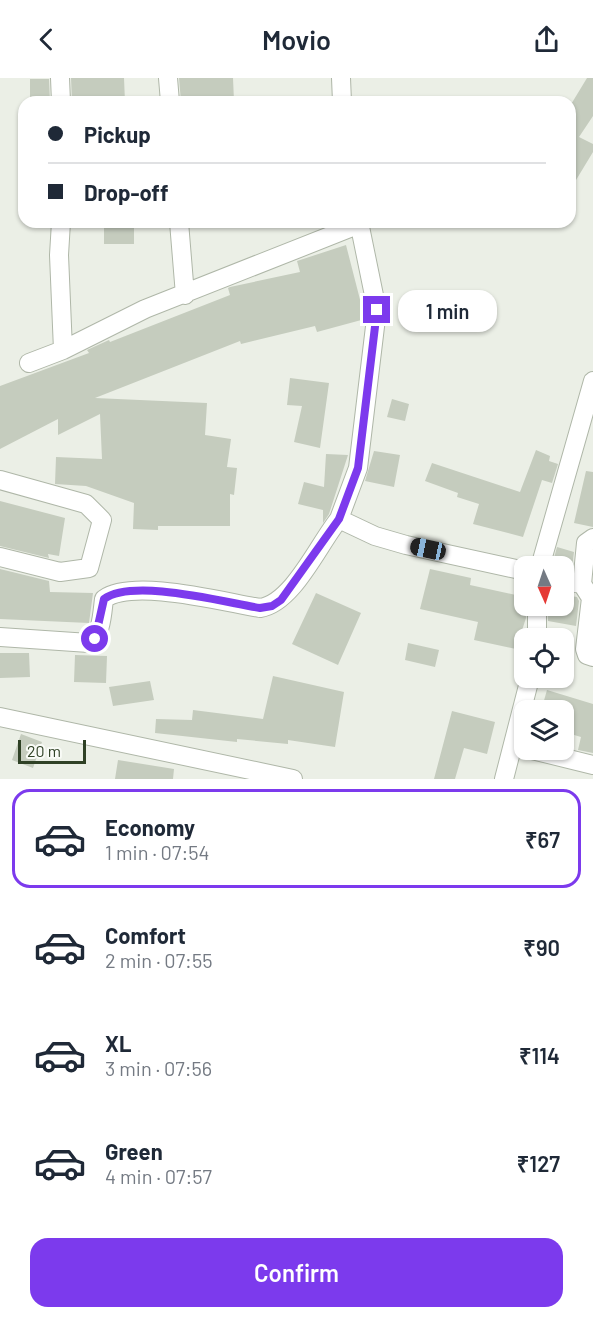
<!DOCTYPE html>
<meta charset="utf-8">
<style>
:root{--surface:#fff;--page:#f2f2f3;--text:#1f2937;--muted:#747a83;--line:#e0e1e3;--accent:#7c3aed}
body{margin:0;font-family:Barlow,sans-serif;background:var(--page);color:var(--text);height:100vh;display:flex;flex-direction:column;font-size:22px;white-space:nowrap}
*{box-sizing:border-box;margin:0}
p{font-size:20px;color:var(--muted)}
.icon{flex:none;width:33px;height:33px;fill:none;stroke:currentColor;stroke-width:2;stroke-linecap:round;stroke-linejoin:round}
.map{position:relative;height:701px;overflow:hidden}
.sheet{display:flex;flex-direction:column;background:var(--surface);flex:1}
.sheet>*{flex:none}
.banner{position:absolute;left:18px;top:18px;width:558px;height:132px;border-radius:18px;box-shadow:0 2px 4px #0004;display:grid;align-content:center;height:132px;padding:0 30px;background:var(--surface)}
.needle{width:39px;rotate:177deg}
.fabs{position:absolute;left:514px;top:478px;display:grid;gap:12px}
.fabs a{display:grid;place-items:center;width:60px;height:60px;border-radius:12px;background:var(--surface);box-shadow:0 2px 4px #0004;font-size:30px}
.scale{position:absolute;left:18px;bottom:15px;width:68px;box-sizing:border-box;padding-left:6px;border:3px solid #2f4125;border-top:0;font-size:16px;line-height:21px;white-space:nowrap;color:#2f4125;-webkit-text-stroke:4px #f9fbf7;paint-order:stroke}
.end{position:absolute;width:27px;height:27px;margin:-14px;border:8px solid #7c3aed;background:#fff;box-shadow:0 0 0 3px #fff}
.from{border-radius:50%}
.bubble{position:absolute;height:42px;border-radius:18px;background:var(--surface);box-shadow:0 2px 4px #0004;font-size:20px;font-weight:600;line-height:42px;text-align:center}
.car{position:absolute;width:18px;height:36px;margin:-18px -9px;border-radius:8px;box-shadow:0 0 4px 2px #0007;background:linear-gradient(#222 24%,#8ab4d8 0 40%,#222 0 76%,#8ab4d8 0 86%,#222 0)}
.banner b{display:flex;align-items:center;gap:21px;height:57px;font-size:22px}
.banner b+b{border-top:2px solid var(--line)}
.banner i{width:15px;height:15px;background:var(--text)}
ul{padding:10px 0 0;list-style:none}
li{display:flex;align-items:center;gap:18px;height:99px;margin:0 12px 9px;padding:0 18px;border:3px solid transparent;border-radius:18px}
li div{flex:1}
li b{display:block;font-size:22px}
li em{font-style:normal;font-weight:600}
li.active{border-color:var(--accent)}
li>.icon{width:54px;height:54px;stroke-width:1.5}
.button{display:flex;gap:12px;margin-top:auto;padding:12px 30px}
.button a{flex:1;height:69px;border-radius:18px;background:var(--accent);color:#fff;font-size:24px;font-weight:600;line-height:69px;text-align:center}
header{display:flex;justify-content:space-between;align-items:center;height:78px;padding:0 30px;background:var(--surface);font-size:27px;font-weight:600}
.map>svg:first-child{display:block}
</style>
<header><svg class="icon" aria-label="back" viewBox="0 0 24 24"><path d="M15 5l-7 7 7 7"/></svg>Movio<svg class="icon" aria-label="share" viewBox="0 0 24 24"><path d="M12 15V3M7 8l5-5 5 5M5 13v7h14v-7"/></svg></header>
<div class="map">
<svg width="593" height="701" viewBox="0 0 593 701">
<rect width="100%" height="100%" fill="#ebefe6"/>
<path fill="#c5ccbe" d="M71 0H124L125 24H72Z
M179 0H233L234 23 181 24Z
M587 0H593V38L579 59 593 66V74L570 112V28Z
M30 1H49L50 24H30Z
M104 144H134V166H104Z
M346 167 365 241 317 254 315 248 241 266 240 263 95 320 207 325 205 357 231 361 227 389 237 390 234 417 230 416V448H158V452L133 451 134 425 86 408 55 406 56 379 102 381 100 336 58 357V341L0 371V308L89 275 87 272 109 262 110 264 230 217 228 210 230 209 300 194 297 183Z
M290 300 329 305 320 370 294 364 302 328 287 327Z
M392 321 409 326 405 343 387 339Z
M536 372 550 378 549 383 558 386 552 405 542 402 523 459 473 446 479 426 457 419 458 415 425 403 432 385 520 414Z
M374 373 400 377 394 409 365 403Z
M326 376 348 377 329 436 323 445V432L298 426 304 404 324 409Z
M586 393 593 394V449L574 445Z
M0 423 65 440 59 478 48 476 49 480 0 468Z
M557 469 574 474 572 491 552 487Z
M0 491 49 503 50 514 93 515 89 545 0 541Z
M430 491 471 500 470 507 525 519 526 540 516 571 474 562 478 544 420 531Z
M316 515 361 535 338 587 292 566Z
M564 517 577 519 579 523 576 548 548 543V528H564Z
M408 565 439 572 435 589 405 582Z
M0 575H29L30 599 0 600Z
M75 577 107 578 106 605 74 604Z
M273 598 344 614 335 669 288 662V666L237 661V664L155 655 156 641 192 642 193 632 263 641Z
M150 603 154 622 113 628 109 609Z
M547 612 593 626V675L578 672 581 659 564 654V633H541Z
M452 633 495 644 487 676 464 670 455 701H434Z
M21 656 42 664 33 690 12 682Z
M118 682 174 691 173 701H115Z"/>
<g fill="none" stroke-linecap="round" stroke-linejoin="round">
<defs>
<path id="minor" d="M60 0 61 24
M168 0 170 24
M341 0 342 24
M61 144 59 177 63 272
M179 144 185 217
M359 144 377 232 358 390 339 441 375 458 406 467 525 493
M29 285 63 272 145 231 360 146
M0 402 86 426 102 442 89 490 60 494 0 479
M540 489 593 303
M564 503 582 506 586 465 593 460
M582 506 591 520 585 571 587 577 593 579
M0 559 89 565C102 556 102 536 104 521 133 500 223 524 260 530 293 525 318 467 339 441
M537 561V528
M0 639 293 701
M532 672 593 687
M504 701 530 600"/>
</defs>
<use href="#minor" stroke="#afb7a8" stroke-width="20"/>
<use href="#minor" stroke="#fff" stroke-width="18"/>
</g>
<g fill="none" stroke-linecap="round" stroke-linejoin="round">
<path stroke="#7c3aed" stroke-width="8" d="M95 561 104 521C133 500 223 524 260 530L272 528 281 522 339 441 358 390 377 232"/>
</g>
</svg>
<div class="fabs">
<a><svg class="needle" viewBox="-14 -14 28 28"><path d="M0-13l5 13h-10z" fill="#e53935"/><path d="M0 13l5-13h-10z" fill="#747a83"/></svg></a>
<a><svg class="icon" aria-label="locate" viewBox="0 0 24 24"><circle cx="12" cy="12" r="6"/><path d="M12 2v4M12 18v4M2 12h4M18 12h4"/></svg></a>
<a><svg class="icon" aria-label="layers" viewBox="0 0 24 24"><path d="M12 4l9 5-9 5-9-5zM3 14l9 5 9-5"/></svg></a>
</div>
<div class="scale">20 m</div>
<i class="end from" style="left:95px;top:561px"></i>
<i class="end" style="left:377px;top:232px"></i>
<div class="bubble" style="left:398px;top:212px;width:99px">1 min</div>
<i class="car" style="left:428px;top:471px;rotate:282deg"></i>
<div class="banner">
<b><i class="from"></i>Pickup</b>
<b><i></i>Drop-off</b>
</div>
</div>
<section class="sheet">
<ul>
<li class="active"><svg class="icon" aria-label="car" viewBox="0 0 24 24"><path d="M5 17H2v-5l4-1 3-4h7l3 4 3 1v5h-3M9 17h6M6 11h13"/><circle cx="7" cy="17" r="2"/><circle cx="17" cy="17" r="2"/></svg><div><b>Economy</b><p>1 min · 07:54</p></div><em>₹67</em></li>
<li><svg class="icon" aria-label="car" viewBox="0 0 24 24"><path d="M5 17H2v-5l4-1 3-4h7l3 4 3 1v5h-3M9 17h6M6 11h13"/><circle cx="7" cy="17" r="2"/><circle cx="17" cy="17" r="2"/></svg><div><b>Comfort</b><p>2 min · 07:55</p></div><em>₹90</em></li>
<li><svg class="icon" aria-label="car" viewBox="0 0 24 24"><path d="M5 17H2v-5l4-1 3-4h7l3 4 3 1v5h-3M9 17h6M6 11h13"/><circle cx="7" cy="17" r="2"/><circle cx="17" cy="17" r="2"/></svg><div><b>XL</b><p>3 min · 07:56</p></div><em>₹114</em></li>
<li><svg class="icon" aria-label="car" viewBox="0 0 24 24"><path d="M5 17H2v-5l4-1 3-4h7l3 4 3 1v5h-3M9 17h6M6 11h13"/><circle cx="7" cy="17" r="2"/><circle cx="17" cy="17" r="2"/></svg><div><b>Green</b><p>4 min · 07:57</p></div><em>₹127</em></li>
</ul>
<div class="button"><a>Confirm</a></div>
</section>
